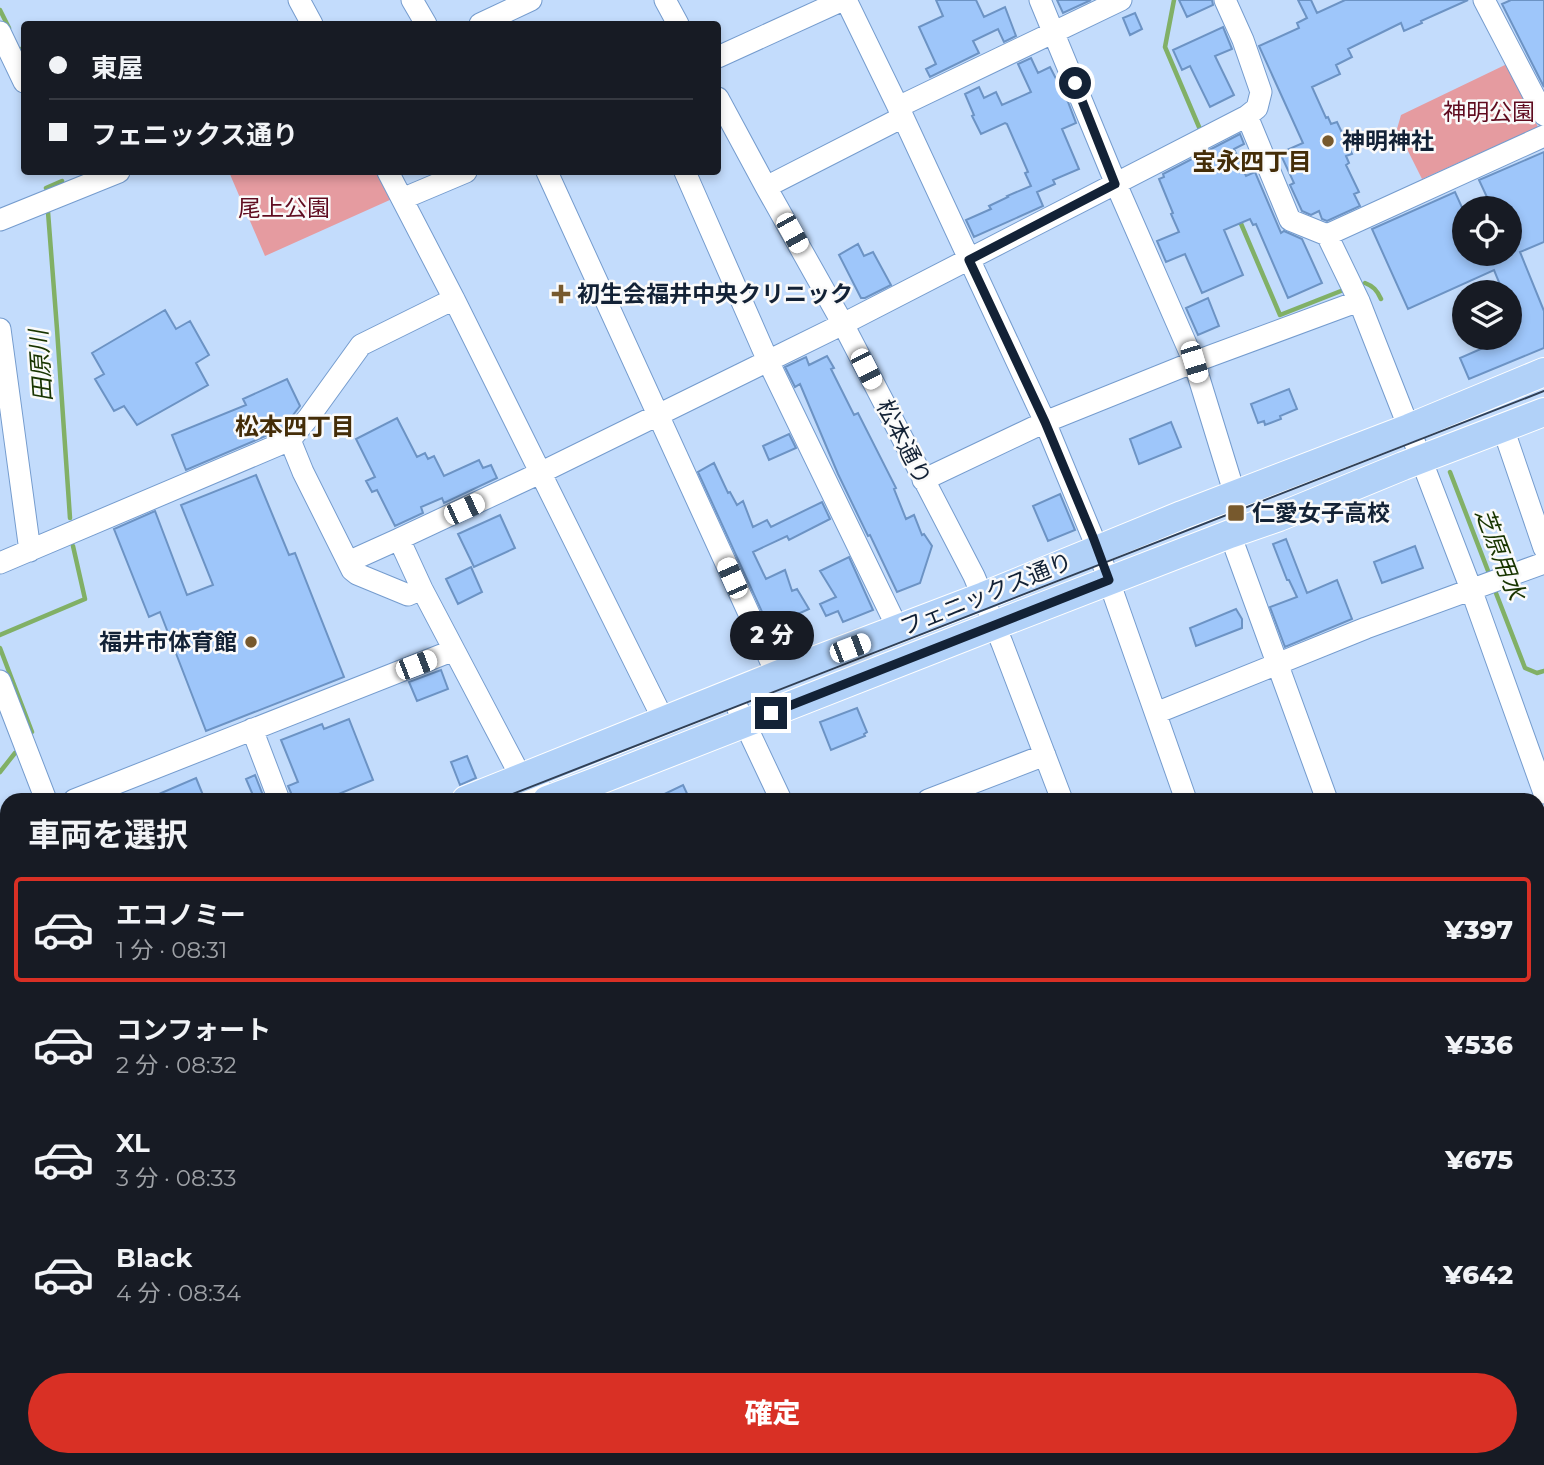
<!DOCTYPE html>
<html lang="ja">
<meta charset="utf-8">
<style>
:root{--surface:#171b24;--page:#20242c;--text:#f1f3f6;--muted:#9ea1a6;--line:#363941;--accent:#d93025}
body{margin:0;font-family:Montserrat,"Noto Sans JP",sans-serif;background:var(--page);color:var(--text);height:100vh;display:flex;flex-direction:column;font-size:26px;white-space:nowrap}
*{box-sizing:border-box;margin:0}
p{font-size:23px;color:var(--muted)}
.icon{flex:none;width:38px;height:38px;fill:none;stroke:currentColor;stroke-width:2;stroke-linecap:round;stroke-linejoin:round}
.map{position:relative;flex:1;overflow:hidden}
.details{position:absolute;left:0px;top:793px;width:1545px;height:674px;display:flex;flex-direction:column;background:var(--surface);border-radius:21px 21px 0 0;box-shadow:0 4px 10px #0003}
.details>*{flex:none}
.hud{position:absolute;left:21px;top:21px;width:700px;height:154px;border-radius:7px;box-shadow:0 4px 10px #0003;display:grid;align-content:center;height:154px;padding:0 28px;background:var(--surface)}
.controls{position:absolute;left:1452px;top:196px;display:grid;gap:14px}
.controls a{display:grid;place-items:center;width:70px;height:70px;border-radius:50%;background:var(--surface);box-shadow:0 4px 10px #0003;font-size:35px}
.end{position:absolute;width:32px;height:32px;margin:-16px;border:9px solid #132236;background:#fff;box-shadow:0 0 0 4px #fff}
.from{border-radius:50%}
.bubble{position:absolute;height:49px;border-radius:24px;background:var(--surface);box-shadow:0 4px 10px #0003;font-size:23px;font-weight:800;line-height:49px;text-align:center}
.car{position:absolute;width:21px;height:42px;margin:-21px -10px;border-radius:9px;box-shadow:0 0 5px 2px #0007;background:linear-gradient(#fff 24%,#345 0 40%,#fff 0 76%,#345 0 86%,#fff 0)}
.hud b{display:flex;align-items:center;gap:24px;height:66px;font-size:26px}
.hud b+b{border-top:2px solid var(--line)}
.hud i{width:18px;height:18px;background:var(--text)}
ul{padding:0;list-style:none}
li{display:flex;align-items:center;gap:21px;height:105px;margin:0 14px 10px;padding:0 14px;border:4px solid transparent;border-radius:7px}
li div{flex:1}
li b{display:block;font-size:26px}
li em{font-style:normal;font-weight:800}
li.current{border-color:var(--accent)}
li>.icon{width:63px;height:63px;stroke-width:1.5}
h2{padding:0 28px;font-size:32px;line-height:84px}
.cta{display:flex;gap:14px;margin-top:auto;padding:14px 28px}
.cta a{flex:1;height:80px;border-radius:42px;background:var(--accent);color:#fff;font-size:28px;font-weight:800;line-height:80px;text-align:center}
.map>svg:first-child{display:block}
</style>
<div class="map">
<svg width="1544" height="1465" viewBox="0 0 1544 1465">
<rect width="100%" height="100%" fill="#c3dcfc"/>
<path fill="#e59ba0" d="M1507 64 1538 127 1422 179 1397 129 1401 115Z
M229 172H378L392 199 265 256Z"/>
<g fill="none" stroke-linecap="round" stroke-linejoin="round">
<path stroke="#81b066" stroke-width="4.5" d="M1174 0 1165 47 1202 134
M0 10 9 28
M20 49 24 58
M46 188 62 181
M48 212 57 329 70 518
M1239 219 1280 315 1346 289
M1365 283C1373 286 1377 290 1381 299
M1450 472 1490 576
M1494 588 1525 668 1537 673 1544 671
M0 635 85 599 73 546
M0 648 32 732
M0 772 15 753
M1538 1216 1544 1213"/>
</g>
<path fill="#9ec6fa" stroke="#6c93c4" stroke-width="2" d="M936 0H976L984 17 1005 7 1016 36 1004 42 998 29 973 41 979 53 930 77 926 69 936 64 919 27 943 16Z
M1057 0H1091L1063 13Z
M1179 0H1212L1213 5 1187 17Z
M1298 0H1311L1317 13 1345 0H1468L1421 21 1422 23 1404 31 1401 23 1348 49 1352 57 1336 65 1340 74 1312 87 1326 118 1328 117 1331 124 1337 122 1352 154 1346 156 1349 163 1346 165 1359 192 1354 194 1360 206 1327 221 1322 219 1319 211 1311 215 1302 211 1290 185 1294 183 1280 153 1303 143 1259 46 1299 28 1297 23 1307 18Z
M1511 0H1544V87L1502 4Z
M1135 13 1142 29 1130 35 1123 18Z
M1223 27 1232 49 1215 56 1234 95 1210 107 1190 66 1182 70 1173 50Z
M1031 58 1038 73 1050 67 1068 102 1076 123 1062 129 1079 169 1053 180 1055 184 1037 192 1043 206 974 237 966 220 991 209 989 206 1008 197 1007 196 1031 186 1025 173 1028 172 1007 124 1005 123 981 134 972 116 974 115 965 94 979 87 984 98 996 92 1002 105 1031 92 1018 64Z
M1240 134 1244 144 1234 149 1246 176 1255 172 1281 233 1284 231 1302 239 1322 283 1288 298 1256 224 1253 225 1250 219 1224 230 1243 275 1202 293 1185 254 1166 262 1157 241 1179 232 1171 214 1173 213 1159 179 1164 177 1163 174Z
M1544 152V242L1520 252 1544 311V348L1469 379 1460 358 1490 345 1487 338H1510V292H1503L1494 270 1408 309 1372 229 1455 192 1465 214V254H1483L1485 259 1497 254H1510V208H1492L1479 180Z
M858 244 864 256 873 252 891 285 865 298H861L839 255Z
M1208 298 1219 326 1198 335 1186 308Z
M165 310 176 329 190 321 209 355 196 363 208 385 137 425 124 406 114 411 95 379 104 374 92 353Z
M827 356 834 368 831 369 854 415 858 413 896 488 894 489 906 519 914 515 922 535 924 534 932 546 920 583 897 592 870 535 868 536 838 474 800 384 795 387 785 367 806 357 809 365Z
M287 379 300 406 290 419 284 422 285 425 282 429 186 470 172 435 246 405 243 399Z
M1289 389 1297 409 1280 416 1281 419 1265 425 1264 421 1258 423 1251 404Z
M397 418 417 457 425 453 428 459 434 456 444 476 479 460 483 468 491 465 497 478 444 503 442 498 421 507 423 513 395 526 377 490 372 492 366 481 375 477 356 439Z
M1171 422 1181 447 1139 464 1130 439Z
M789 434 796 448 769 460 763 446Z
M714 463 728 493 730 492 737 505 743 501 753 527 767 520 771 527 822 502 830 519 789 540 787 536 753 552 766 579 785 570 792 591 797 589 809 609 769 627 698 472Z
M256 475 289 555 295 553 344 677 206 731 160 612 149 617 114 529 155 511 187 595 213 585 181 505Z
M1060 494 1075 530 1048 541 1033 506Z
M500 515 515 548 474 567 458 534Z
M1286 539 1307 593 1337 580 1352 619 1285 647 1270 607 1297 597 1289 580H1287L1273 544Z
M1415 546 1423 568 1382 583 1374 562Z
M849 557 873 610 843 622 838 611 826 616 820 604 836 597 820 571Z
M471 567 482 592 458 604 446 579Z
M1236 609 1242 619V628L1196 646 1190 628Z
M441 670 448 689 417 701 409 682Z
M857 708 867 732 864 734 865 736 831 750 820 722Z
M349 719 373 780 324 800H294L288 786 298 782 281 740 322 724 324 729Z
M467 756 476 778 460 785 451 762Z
M255 775 264 798 260 800H255L246 779Z
M196 778 205 800H145Z
M683 785 690 800H652Z"/>
<g fill="none" stroke-linecap="round" stroke-linejoin="round">
<defs>
<path id="minor" d="M299 0 312 24
M412 0 426 24
M665 0 678 24
M846 0 903 117 1045 422 1098 550 1186 800
M1040 0 1116 184 1194 362 1235 495
M1484 0 1544 115
M480 24 531 0
M0 32 24 82
M718 57 843 0
M718 98 766 187 843 324 974 576 1002 643 1062 800
M898 107 1121 0
M1247 116 1290 220 1327 235 1359 301 1416 446 1471 589 1544 793
M388 172 454 299 664 721
M547 172 777 675
M685 172 768 361 898 629
M766 187 903 117
M402 199 466 172
M0 220 119 172
M1327 235 1544 136
M0 329 30 551
M1503 428 1544 548
M290 440 303 472 352 570 357 574 408 595 422 589
M923 480 1045 422 1194 362 1359 301
M1230 534 1327 800
M348 562 399 539
M0 563 290 440 309 417 361 345 454 299
M0 681 46 800
M731 694 781 800
M1156 713 1366 628 1544 563
M252 729 279 800
M74 800 454 650
M552 800C544 788 530 788 521 777L422 589 399 539 540 473 843 324 1247 116 1257 108 1261 92 1243 40 1225 0
M928 800 1045 755
M0 828 7 825
M1538 834 1544 832
M0 973 7 987
M1538 1035 1544 1047
M1538 1075 1544 1073
M0 1206 7 1218
M1538 1258 1544 1270
M0 1374 7 1388
M1538 1390 1544 1387
M44 1460 47 1465
M146 1460 151 1465
M302 1460 307 1465
M423 1460 427 1465
M552 1460 555 1465
M647 1460 649 1465
M818 1460 820 1465
M1009 1460 1011 1465
M1220 1460 1222 1465
M1355 1460 1357 1465
M1499 1460 1501 1465
M99 1465 107 1460
M684 1465 697 1460
M867 1465 880 1460
M1142 1465 1153 1460
M1397 1465 1405 1460"/>
<path id="major" d="M466 800 777 675 984 596 1182 515 1409 428 1544 372
M547 800 600 780 995 625 1230 534 1279 517 1403 466 1544 412
M0 998 7 995"/>
</defs>
<use href="#minor" stroke="#759cce" stroke-width="23"/>
<use href="#major" stroke="#fff" stroke-width="30"/>
<use href="#minor" stroke="#fff" stroke-width="21"/>
<use href="#major" stroke="#b1d1f8" stroke-width="28"/>
<path stroke="#304056" stroke-width="2" d="M497 800 1544 391"/>
<path stroke="#304056" stroke-width="4.5" stroke-dasharray="9 9" stroke-linecap="butt" d="M0 1002 7 1015
M283 1460 288 1465"/>
</g>
<g fill="none" stroke-linecap="round" stroke-linejoin="round">
<path stroke="#132236" stroke-width="9" d="M771 713 1109 580 1093 537 1045 422 969 260 1115 184 1075 83"/>
</g>
<g fill="#77592d" stroke="#fafafa" stroke-width="2.5">
<circle cx="1328" cy="141" r="7"/>
<path d="M557.5 283.5h7v7h7v7h-7v7h-7v-7h-7v-7h7z"/>
<rect x="1227" y="504" width="18" height="18" rx="3.5"/>
<circle cx="251" cy="642" r="7"/>
</g>
<g text-anchor="middle" stroke-width="5" stroke-linejoin="round" paint-order="stroke">
<g font-size="23" fill="#5f0b1f" stroke="#fafafa">
<text x="1489" y="120">神明公園</text>
<text x="284" y="216">尾上公園</text>
</g>
<g font-size="23" font-weight="bold" fill="#132236" stroke="#fafafa" text-anchor="start">
<text x="1342" y="149">神明神社</text>
<text x="577" y="302">初生会福井中央クリニック</text>
<text x="1252" y="521">仁愛女子高校</text>
<text x="237" y="650" text-anchor="end">福井市体育館</text>
</g>
<g font-size="23" fill="#132236" stroke="#fafafa">
<text transform="translate(904 442) rotate(63)" y="8">松本通り</text>
<text transform="translate(986 594) rotate(-22)" y="8">フェニックス通り</text>
</g>
<g font-size="24" font-weight="bold" fill="#442d08" stroke="#fafafa">
<text x="1252" y="170">宝永四丁目</text>
<text x="295" y="435">松本四丁目</text>
</g>
<g font-size="24" font-style="italic" fill="#183500" stroke="#fafafa">
<text transform="translate(41 366) rotate(-94)" y="8">田原川</text>
<text transform="translate(1500 554) rotate(69)" y="8">芝原用水</text>
</g>
</g>
</svg>
<div class="controls">
<a><svg class="icon" aria-label="locate" viewBox="0 0 24 24"><circle cx="12" cy="12" r="6"/><path d="M12 2v4M12 18v4M2 12h4M18 12h4"/></svg></a>
<a><svg class="icon" aria-label="layers" viewBox="0 0 24 24"><path d="M12 4l9 5-9 5-9-5zM3 14l9 5 9-5"/></svg></a>
</div>
<i class="end from" style="left:1075px;top:83px"></i>
<i class="end" style="left:771px;top:713px"></i>
<div class="bubble" style="left:730px;top:611px;width:84px">2 分</div>
<i class="car" style="left:792px;top:233px;rotate:151deg"></i>
<i class="car" style="left:1194px;top:362px;rotate:163deg"></i>
<i class="car" style="left:866px;top:369px;rotate:153deg"></i>
<i class="car" style="left:464px;top:509px;rotate:65deg"></i>
<i class="car" style="left:732px;top:578px;rotate:336deg"></i>
<i class="car" style="left:850px;top:648px;rotate:69deg"></i>
<i class="car" style="left:416px;top:665px;rotate:69deg"></i>
<div class="hud">
<b><i class="from"></i>東屋</b>
<b><i></i>フェニックス通り</b>
</div>
<section class="details">
<h2>車両を選択</h2>
<ul>
<li class="current"><svg class="icon" aria-label="car" viewBox="0 0 24 24"><path d="M5 17H2v-5l4-1 3-4h7l3 4 3 1v5h-3M9 17h6M6 11h13"/><circle cx="7" cy="17" r="2"/><circle cx="17" cy="17" r="2"/></svg><div><b>エコノミー</b><p>1 分 · 08:31</p></div><em>¥397</em></li>
<li><svg class="icon" aria-label="car" viewBox="0 0 24 24"><path d="M5 17H2v-5l4-1 3-4h7l3 4 3 1v5h-3M9 17h6M6 11h13"/><circle cx="7" cy="17" r="2"/><circle cx="17" cy="17" r="2"/></svg><div><b>コンフォート</b><p>2 分 · 08:32</p></div><em>¥536</em></li>
<li><svg class="icon" aria-label="car" viewBox="0 0 24 24"><path d="M5 17H2v-5l4-1 3-4h7l3 4 3 1v5h-3M9 17h6M6 11h13"/><circle cx="7" cy="17" r="2"/><circle cx="17" cy="17" r="2"/></svg><div><b>XL</b><p>3 分 · 08:33</p></div><em>¥675</em></li>
<li><svg class="icon" aria-label="car" viewBox="0 0 24 24"><path d="M5 17H2v-5l4-1 3-4h7l3 4 3 1v5h-3M9 17h6M6 11h13"/><circle cx="7" cy="17" r="2"/><circle cx="17" cy="17" r="2"/></svg><div><b>Black</b><p>4 分 · 08:34</p></div><em>¥642</em></li>
</ul>
<div class="cta"><a>確定</a></div>
</section>
</div>
